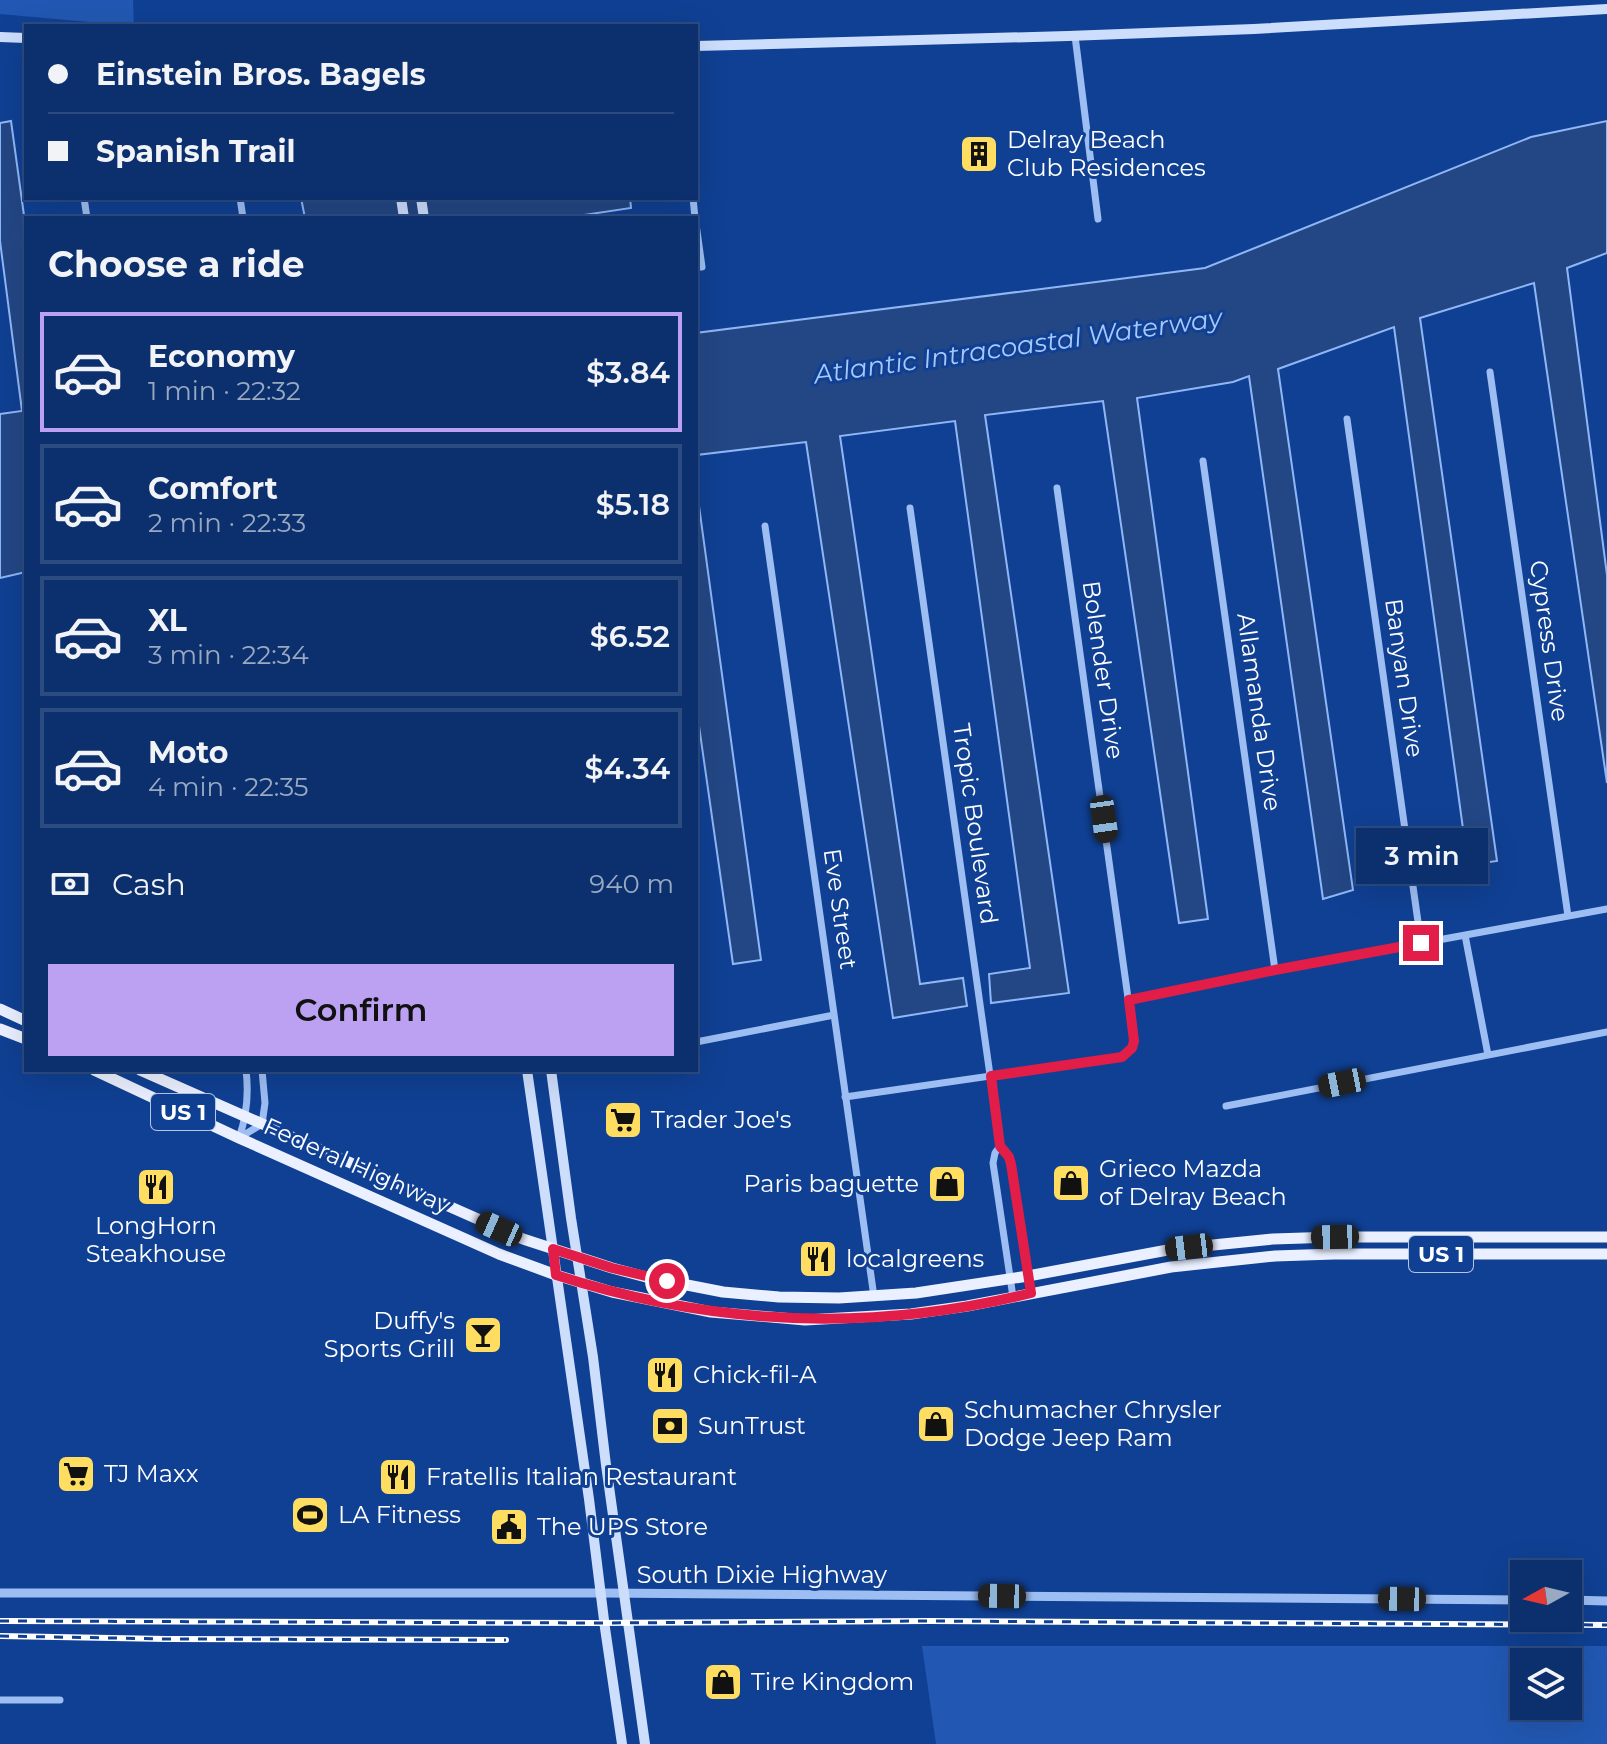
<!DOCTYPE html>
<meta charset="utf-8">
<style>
:root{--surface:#0c306e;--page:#1a3c76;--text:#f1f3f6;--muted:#9aa9c2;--line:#2c4b81;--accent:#bca0f2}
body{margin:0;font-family:Montserrat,sans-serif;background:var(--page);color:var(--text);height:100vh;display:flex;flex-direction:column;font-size:30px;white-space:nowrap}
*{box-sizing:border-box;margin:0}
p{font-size:26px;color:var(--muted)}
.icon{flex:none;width:44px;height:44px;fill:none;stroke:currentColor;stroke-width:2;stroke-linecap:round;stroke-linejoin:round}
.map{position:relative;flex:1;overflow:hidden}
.panel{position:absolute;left:24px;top:216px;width:674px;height:856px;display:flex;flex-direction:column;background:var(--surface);border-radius:0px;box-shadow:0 8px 32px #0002,0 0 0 2px var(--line)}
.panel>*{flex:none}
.hud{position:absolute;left:24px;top:24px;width:674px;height:176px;border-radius:0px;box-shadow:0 8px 32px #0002,0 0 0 2px var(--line);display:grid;align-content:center;height:176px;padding:0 24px;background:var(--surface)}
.needle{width:52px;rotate:262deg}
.tools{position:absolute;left:1510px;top:1560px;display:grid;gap:16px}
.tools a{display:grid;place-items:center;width:72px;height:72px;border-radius:0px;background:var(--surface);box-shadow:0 8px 32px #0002,0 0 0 2px var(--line);font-size:40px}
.end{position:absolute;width:36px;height:36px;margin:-18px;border:10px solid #e11d48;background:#fff;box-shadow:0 0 0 4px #fff}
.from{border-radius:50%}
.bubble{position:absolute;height:56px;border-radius:0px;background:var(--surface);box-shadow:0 8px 32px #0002,0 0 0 2px var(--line);font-size:26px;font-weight:600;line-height:56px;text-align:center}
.car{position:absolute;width:24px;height:48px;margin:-24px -12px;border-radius:10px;box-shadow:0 0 6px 2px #0007;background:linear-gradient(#222 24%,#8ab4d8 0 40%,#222 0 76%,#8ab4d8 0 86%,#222 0)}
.hud b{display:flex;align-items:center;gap:28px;height:76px;font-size:30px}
.hud b+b{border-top:2px solid var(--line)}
.hud i{width:20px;height:20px;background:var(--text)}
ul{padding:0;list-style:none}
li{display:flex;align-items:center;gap:24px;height:120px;margin:0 16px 12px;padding:0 8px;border:4px solid var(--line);border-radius:0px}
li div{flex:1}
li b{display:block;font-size:30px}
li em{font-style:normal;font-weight:600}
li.on{border-color:var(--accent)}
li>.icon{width:72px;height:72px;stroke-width:1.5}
h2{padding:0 24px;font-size:36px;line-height:96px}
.pay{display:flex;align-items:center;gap:20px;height:88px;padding:0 24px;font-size:30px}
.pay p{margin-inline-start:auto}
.cta{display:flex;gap:16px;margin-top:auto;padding:16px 24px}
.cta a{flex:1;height:92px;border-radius:0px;background:var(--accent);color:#111;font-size:32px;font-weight:600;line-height:92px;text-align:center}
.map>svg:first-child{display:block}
</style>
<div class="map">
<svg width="1607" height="1744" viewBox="0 0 1607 1744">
<rect width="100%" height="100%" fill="#104093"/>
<path fill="#2258b3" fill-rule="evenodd" d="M0 0H133L134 26 0 14Z
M922 1646H1607V1744H936ZM1524 1662H1568V1706H1524Z"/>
<path fill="#234785" stroke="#8fb7f7" stroke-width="2" d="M11 121 26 230V572L0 578V414L22 411 0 241V123Z
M1607 121V253L1567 268 1607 575V783L1534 283 1420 318 1497 861 1468 865 1394 327 1278 369 1353 890 1323 899 1249 376 1233 382 1137 398 1208 919 1179 923 1103 401 985 415 1069 993 991 1003 989 974 1030 968 955 421 840 436 920 984 963 978 967 1006 893 1018 806 442 696 455V333L1205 268 1531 137Z
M301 198H630L631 208 564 218H305Z
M696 484 761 960 733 964 696 705Z"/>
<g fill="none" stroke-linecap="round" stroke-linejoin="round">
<path stroke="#9dbef3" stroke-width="7" d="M1075 36 1098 219
M84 198 87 218
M240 198 243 218
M693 198 695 218
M696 224 702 267H696
M1490 372 1568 916
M1347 419 1421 943
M1203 461 1275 970
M910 508 1000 1146 1009 1157 1011 1164 1031 1293
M765 526 874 1297
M1465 935 1488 1055
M1129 1000 1275 970 1607 909
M696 1042 834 1015
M845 1097 1122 1057 1132 1048 1134 1041 1057 488
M1226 1106 1607 1032
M239 1138 262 1124 265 1103 262 1070
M239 1138C247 1115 249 1094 246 1070
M1000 1146 995 1153 993 1163 1013 1297
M0 1700H60"/>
<path stroke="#9dbef3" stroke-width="9" d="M0 1593H602L1524 1600
M1568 1600 1607 1601"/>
<path stroke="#cddefd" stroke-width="10" d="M0 37 26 38
M696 46 1068 36 1254 29 1607 9
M401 198 404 218
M421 198 424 218
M527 1070 589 1499 605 1628 622 1744
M551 1070 571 1218 593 1357 606 1465 645 1744"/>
<path stroke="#eaf0ff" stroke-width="11" d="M0 1009 26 1021
M0 1029 26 1039
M94 1070 239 1138 499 1254 556 1275 612 1292 711 1312 805 1320 911 1314 967 1306 1171 1267 1275 1256 1334 1254H1607
M140 1070 523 1239 612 1268 646 1277 723 1292 779 1297 839 1298 916 1293 1028 1276 1173 1249 1273 1239 1335 1237H1607"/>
<defs>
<path id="rail" d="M0 1621 597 1623 929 1621 1607 1625
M0 1636 167 1639 506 1640"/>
</defs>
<use href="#rail" stroke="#fff" stroke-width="6"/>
<use href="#rail" stroke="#104093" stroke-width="3" stroke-dasharray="9" stroke-linecap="butt"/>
</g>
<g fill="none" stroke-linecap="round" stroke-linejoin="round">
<path stroke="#e11d48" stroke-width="10" d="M667 1281 612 1268 553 1249 556 1275C713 1326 870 1333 1031 1293L1011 1164 1009 1157 1000 1146 991 1076 1122 1057 1132 1048 1134 1041 1129 1000 1275 970 1421 943"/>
</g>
<defs>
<symbol id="building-square" viewBox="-11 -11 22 22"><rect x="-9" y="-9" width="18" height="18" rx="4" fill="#ffdd60" stroke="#104093"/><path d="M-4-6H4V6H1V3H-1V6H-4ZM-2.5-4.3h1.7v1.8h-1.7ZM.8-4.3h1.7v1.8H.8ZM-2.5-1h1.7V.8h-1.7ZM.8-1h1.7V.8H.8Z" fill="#111"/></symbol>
<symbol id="supermarket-square" viewBox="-11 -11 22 22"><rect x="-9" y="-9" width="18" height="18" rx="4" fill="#ffdd60" stroke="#104093"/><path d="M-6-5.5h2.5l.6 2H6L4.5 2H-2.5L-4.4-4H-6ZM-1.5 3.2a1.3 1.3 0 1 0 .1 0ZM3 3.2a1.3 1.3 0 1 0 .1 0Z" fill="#111"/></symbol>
<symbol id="shop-square" viewBox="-11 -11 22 22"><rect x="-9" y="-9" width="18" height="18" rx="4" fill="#ffdd60" stroke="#104093"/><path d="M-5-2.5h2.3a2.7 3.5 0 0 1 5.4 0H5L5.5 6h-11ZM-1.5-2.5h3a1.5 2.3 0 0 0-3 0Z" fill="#111"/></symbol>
<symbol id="restaurant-square" viewBox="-11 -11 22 22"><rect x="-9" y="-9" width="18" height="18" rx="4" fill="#ffdd60" stroke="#104093"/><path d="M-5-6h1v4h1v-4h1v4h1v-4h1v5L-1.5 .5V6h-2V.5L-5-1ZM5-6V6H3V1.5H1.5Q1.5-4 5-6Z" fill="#111"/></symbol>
<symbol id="bar-square" viewBox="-11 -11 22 22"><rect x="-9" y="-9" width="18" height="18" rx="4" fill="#ffdd60" stroke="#104093"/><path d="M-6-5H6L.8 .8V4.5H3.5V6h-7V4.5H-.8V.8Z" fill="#111"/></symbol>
<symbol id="bank-square" viewBox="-11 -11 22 22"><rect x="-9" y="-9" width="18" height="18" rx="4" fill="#ffdd60" stroke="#104093"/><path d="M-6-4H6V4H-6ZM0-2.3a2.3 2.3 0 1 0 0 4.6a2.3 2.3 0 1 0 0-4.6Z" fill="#111"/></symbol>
<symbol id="stadium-square" viewBox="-11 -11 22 22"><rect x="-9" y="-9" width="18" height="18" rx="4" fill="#ffdd60" stroke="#104093"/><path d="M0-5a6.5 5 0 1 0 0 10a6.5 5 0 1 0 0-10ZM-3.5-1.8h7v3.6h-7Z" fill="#111"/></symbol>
<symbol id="civic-square" viewBox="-11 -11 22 22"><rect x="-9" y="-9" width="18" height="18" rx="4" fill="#ffdd60" stroke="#104093"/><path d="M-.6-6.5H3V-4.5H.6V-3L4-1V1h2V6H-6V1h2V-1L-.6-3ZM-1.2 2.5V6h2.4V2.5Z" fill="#111"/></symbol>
</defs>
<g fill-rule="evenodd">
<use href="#building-square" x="957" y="132" width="44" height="44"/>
<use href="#supermarket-square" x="601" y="1098" width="44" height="44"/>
<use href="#shop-square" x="1049" y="1161" width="44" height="44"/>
<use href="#shop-square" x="925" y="1162" width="44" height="44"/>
<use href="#restaurant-square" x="134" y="1165" width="44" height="44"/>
<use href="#restaurant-square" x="796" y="1237" width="44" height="44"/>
<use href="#bar-square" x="461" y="1313" width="44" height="44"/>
<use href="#restaurant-square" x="643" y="1353" width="44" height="44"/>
<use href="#shop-square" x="914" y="1402" width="44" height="44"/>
<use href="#bank-square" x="648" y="1404" width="44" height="44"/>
<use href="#supermarket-square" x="54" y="1452" width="44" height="44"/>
<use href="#restaurant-square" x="376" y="1455" width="44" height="44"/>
<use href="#stadium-square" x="288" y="1493" width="44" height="44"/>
<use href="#civic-square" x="487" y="1505" width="44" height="44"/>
<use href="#shop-square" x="701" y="1660" width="44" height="44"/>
</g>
<g text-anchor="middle" stroke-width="6" stroke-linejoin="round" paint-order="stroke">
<g fill="#104093" stroke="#b7c6df" stroke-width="2">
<rect x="151" y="1094" width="64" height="36" rx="6"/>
<rect x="1409" y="1236" width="64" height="36" rx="6"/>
</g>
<g font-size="22" font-weight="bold" fill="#fff">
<text x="183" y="1120">US 1</text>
<text x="1441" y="1262">US 1</text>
</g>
<g font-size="24" fill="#fff" stroke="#104093" text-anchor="start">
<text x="1007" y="148">Delray Beach<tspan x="1007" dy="28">Club Residences</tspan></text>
<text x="651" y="1128">Trader Joe's</text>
<text x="1099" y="1177">Grieco Mazda<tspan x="1099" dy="28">of Delray Beach</tspan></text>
<text x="919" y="1192" text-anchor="end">Paris baguette</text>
<text x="156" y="1234" text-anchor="middle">LongHorn<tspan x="156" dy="28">Steakhouse</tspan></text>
<text x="846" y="1267">localgreens</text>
<text x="455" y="1329" text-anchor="end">Duffy's<tspan x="455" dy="28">Sports Grill</tspan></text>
<text x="693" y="1383">Chick-fil-A</text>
<text x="964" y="1418">Schumacher Chrysler<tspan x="964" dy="28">Dodge Jeep Ram</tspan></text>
<text x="698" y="1434">SunTrust</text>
<text x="104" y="1482">TJ Maxx</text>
<text x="426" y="1485">Fratellis Italian Restaurant</text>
<text x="338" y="1523">LA Fitness</text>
<text x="537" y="1535">The UPS Store</text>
<text x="751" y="1690">Tire Kingdom</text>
</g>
<g font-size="24" fill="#fff" stroke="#104093">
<text transform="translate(1549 641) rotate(82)" y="8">Cypress Drive</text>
<text transform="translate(1103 670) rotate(82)" y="8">Bolender Drive</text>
<text transform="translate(1404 678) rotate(82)" y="8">Banyan Drive</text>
<text transform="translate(1259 712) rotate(82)" y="8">Allamanda Drive</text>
<text transform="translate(975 824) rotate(82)" y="8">Tropic Boulevard</text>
<text transform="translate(840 909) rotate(82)" y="8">Eve Street</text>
<text transform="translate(357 1166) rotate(24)" y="8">Federal Highway</text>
<text x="762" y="1583">South Dixie Highway</text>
</g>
<g font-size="26" font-style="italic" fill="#a9c8fa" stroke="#104093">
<text transform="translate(1018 346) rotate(-8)" y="9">Atlantic Intracoastal Waterway</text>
</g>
</g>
</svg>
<div class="tools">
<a><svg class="needle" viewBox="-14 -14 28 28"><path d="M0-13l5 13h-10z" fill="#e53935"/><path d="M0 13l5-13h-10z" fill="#9aa9c2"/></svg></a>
<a><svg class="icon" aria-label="layers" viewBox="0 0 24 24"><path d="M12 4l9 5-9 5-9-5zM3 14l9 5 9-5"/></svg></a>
</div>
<i class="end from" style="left:667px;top:1281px"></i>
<i class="end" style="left:1421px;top:943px"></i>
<div class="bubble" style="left:1356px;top:828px;width:132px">3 min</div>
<i class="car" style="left:1104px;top:819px;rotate:172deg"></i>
<i class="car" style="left:1342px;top:1083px;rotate:259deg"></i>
<i class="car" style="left:499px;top:1229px;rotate:294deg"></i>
<i class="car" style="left:1335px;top:1237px;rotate:269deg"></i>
<i class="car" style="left:1189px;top:1247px;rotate:263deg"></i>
<i class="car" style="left:1002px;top:1596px;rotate:271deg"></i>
<i class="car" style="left:1402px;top:1599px;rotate:271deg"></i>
<div class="hud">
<b><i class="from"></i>Einstein Bros. Bagels</b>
<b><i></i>Spanish Trail</b>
</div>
<section class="panel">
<h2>Choose a ride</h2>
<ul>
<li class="on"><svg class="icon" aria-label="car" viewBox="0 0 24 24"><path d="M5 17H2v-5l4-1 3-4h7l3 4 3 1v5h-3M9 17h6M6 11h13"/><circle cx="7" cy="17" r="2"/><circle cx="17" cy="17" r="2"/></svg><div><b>Economy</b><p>1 min · 22:32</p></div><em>$3.84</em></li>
<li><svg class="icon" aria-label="car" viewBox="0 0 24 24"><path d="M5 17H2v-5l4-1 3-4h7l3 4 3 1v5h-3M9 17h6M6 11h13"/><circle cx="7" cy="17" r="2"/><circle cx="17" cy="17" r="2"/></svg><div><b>Comfort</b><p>2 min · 22:33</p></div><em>$5.18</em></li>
<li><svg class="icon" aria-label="car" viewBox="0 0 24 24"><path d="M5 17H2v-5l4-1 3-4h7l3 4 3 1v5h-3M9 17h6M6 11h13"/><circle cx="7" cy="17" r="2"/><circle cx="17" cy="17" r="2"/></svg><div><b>XL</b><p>3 min · 22:34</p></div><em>$6.52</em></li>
<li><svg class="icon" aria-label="car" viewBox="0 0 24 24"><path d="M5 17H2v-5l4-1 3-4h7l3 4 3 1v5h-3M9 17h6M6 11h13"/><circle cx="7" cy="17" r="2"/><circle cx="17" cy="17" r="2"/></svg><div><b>Moto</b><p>4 min · 22:35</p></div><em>$4.34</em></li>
</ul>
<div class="pay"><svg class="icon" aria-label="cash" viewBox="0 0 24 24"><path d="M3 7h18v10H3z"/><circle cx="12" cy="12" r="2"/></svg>Cash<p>940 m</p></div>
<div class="cta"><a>Confirm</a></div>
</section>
</div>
